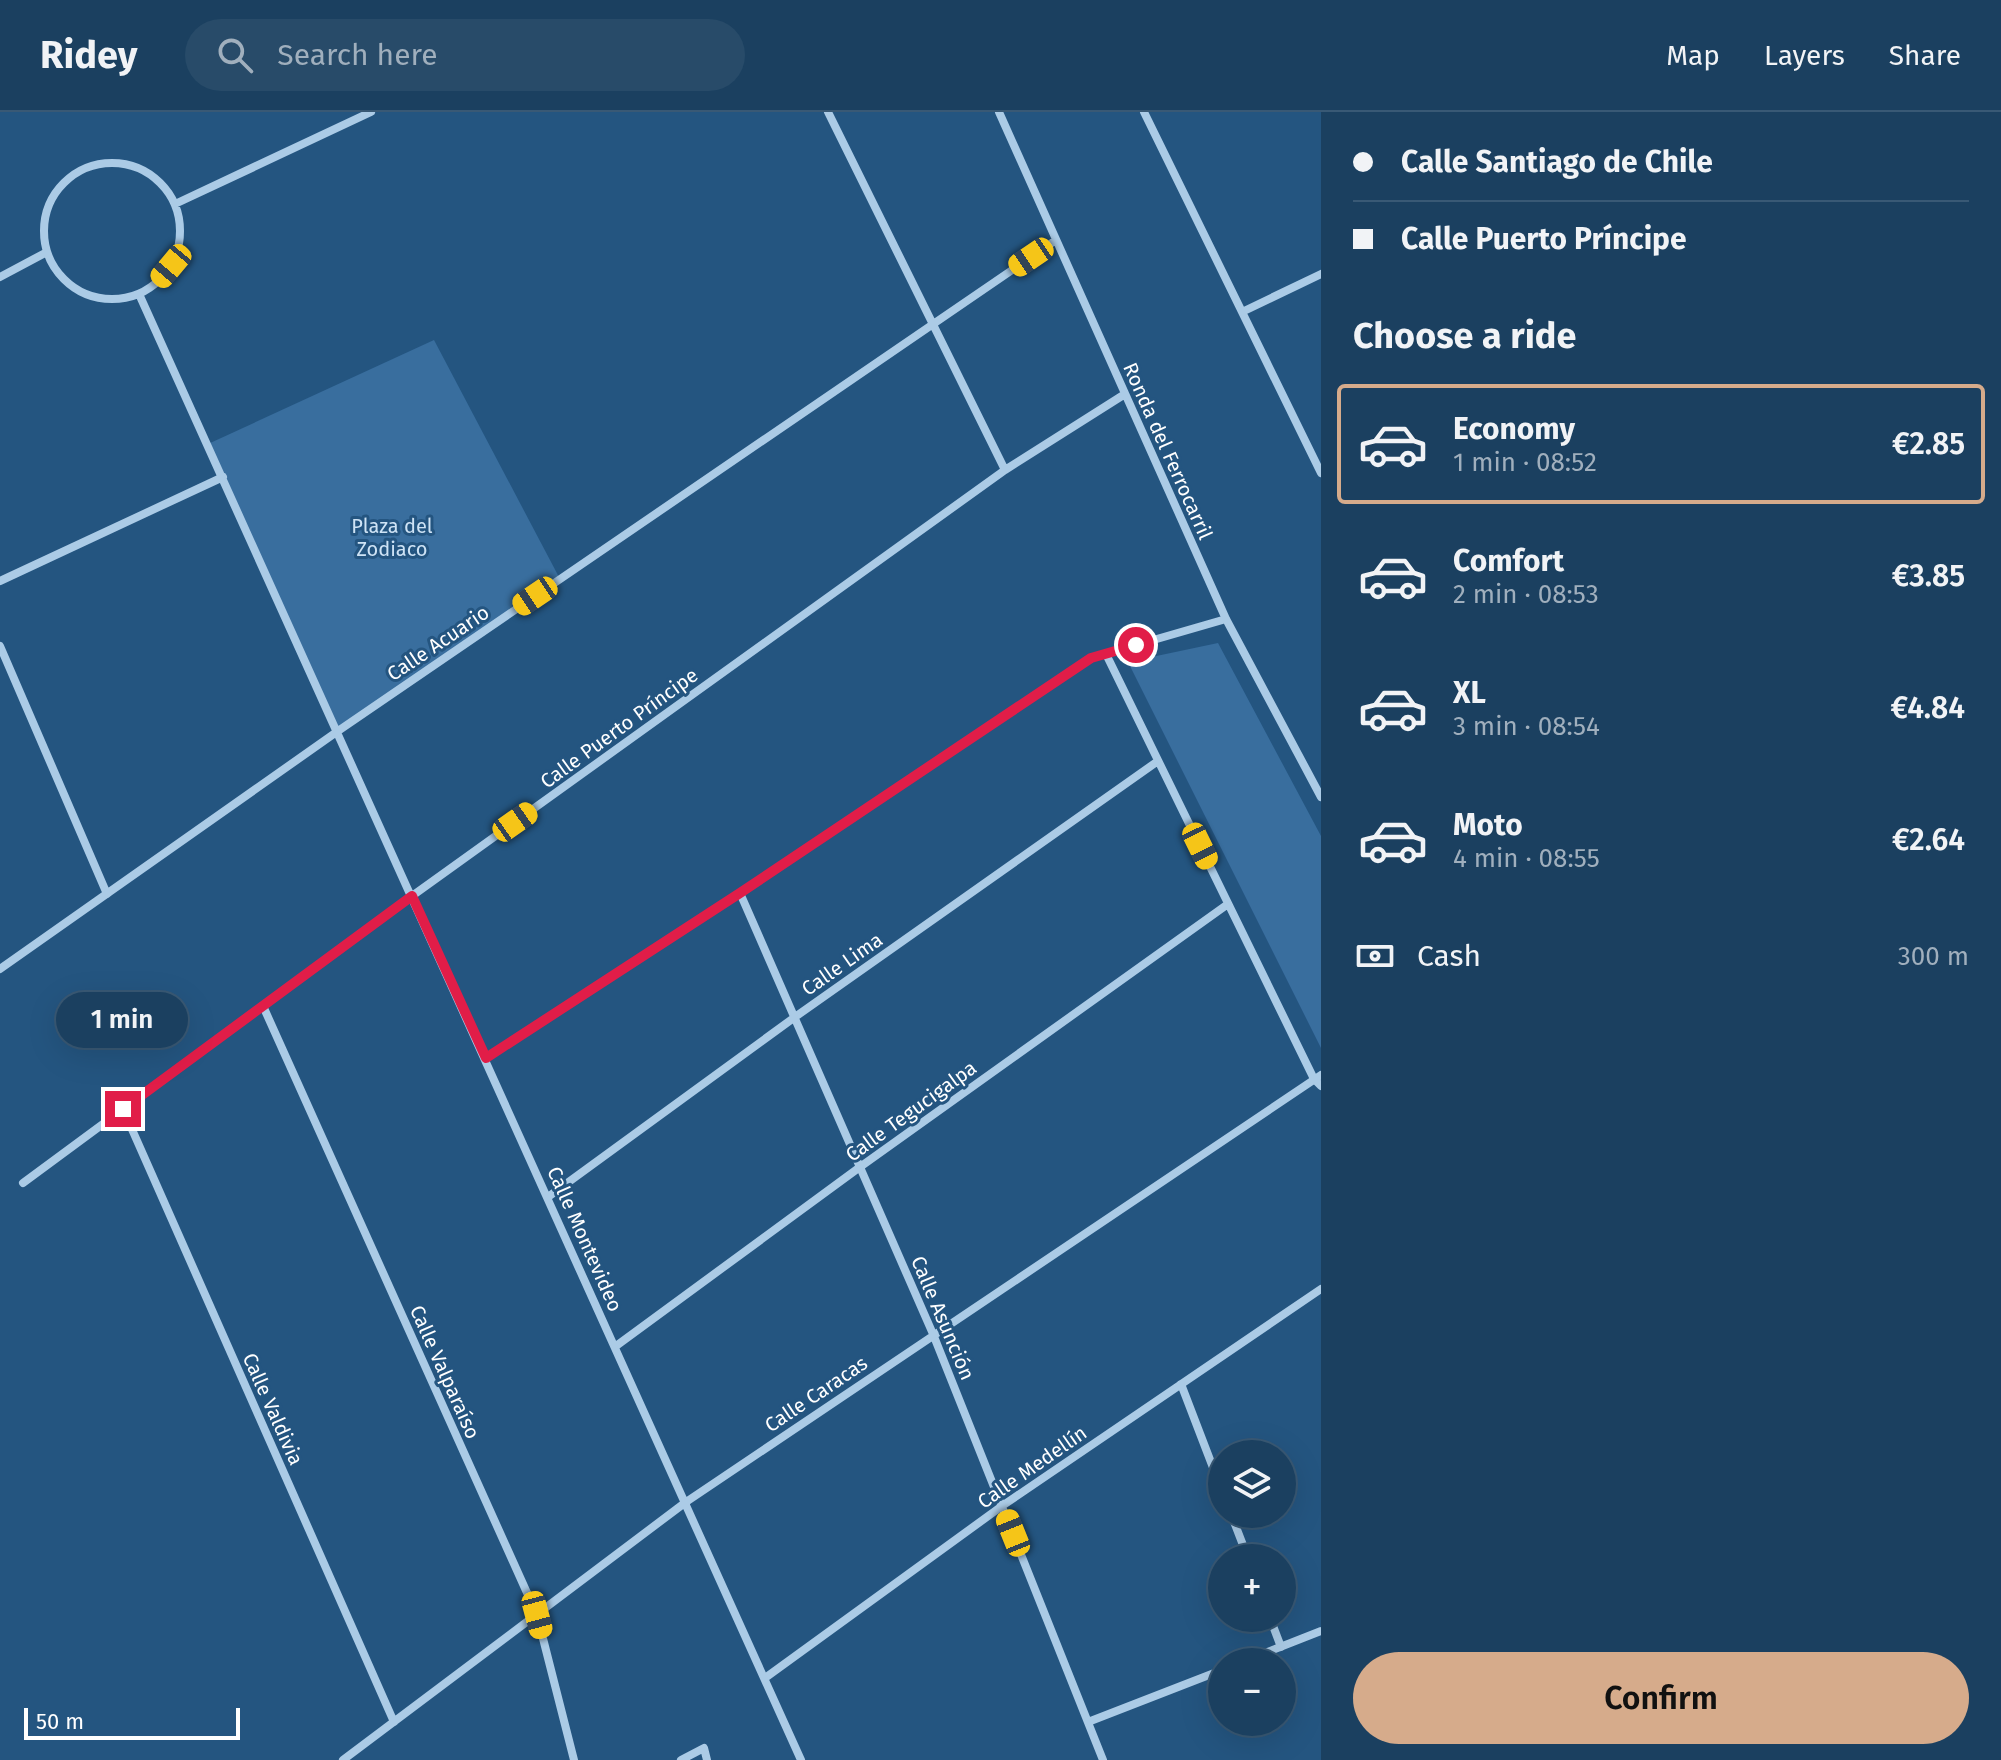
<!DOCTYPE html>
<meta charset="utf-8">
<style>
:root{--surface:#1b4060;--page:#284b69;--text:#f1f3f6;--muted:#a0afbd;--line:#395975;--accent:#d6ab8b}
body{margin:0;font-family:"Fira Sans",sans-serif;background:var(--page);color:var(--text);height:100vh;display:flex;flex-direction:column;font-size:30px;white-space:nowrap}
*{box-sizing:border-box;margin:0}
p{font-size:26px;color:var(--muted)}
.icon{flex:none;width:44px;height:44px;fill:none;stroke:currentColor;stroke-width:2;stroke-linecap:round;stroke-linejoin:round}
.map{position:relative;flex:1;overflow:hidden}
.side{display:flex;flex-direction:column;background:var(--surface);width:680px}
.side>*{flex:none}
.top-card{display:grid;align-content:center;height:176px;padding:0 32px;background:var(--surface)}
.tools{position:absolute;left:1208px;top:1328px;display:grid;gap:16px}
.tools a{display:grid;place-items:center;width:88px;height:88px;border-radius:50%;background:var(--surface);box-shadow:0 8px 32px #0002,0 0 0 2px var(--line);font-size:40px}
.scale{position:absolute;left:24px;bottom:20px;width:216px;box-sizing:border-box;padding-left:8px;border:4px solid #fff;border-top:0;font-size:22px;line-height:28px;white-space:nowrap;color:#fff;-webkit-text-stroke:6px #245580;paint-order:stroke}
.end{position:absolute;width:36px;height:36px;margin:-18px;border:10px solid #e11d48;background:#fff;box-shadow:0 0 0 4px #fff}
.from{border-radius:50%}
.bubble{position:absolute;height:56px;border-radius:28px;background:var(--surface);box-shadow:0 8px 32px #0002,0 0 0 2px var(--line);font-size:26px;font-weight:600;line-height:56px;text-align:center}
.car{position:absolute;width:24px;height:48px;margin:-24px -12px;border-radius:10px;box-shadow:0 0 6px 2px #0007;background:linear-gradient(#f5c518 24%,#345 0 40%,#f5c518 0 76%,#345 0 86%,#f5c518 0)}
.top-card b{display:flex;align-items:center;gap:28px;height:76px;font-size:30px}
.top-card b+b{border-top:2px solid var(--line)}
.top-card i{width:20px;height:20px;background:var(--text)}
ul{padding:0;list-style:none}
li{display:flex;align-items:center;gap:24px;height:120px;margin:0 16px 12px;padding:0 16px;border:4px solid transparent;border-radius:8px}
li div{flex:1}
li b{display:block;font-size:30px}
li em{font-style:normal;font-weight:600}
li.selected{border-color:var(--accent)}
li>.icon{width:72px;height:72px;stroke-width:1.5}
h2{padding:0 32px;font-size:36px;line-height:96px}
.pay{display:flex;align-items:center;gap:20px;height:88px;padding:0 32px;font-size:30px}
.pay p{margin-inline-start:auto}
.button{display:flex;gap:16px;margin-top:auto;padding:16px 32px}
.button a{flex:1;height:92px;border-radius:48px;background:var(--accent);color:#111;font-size:32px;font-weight:600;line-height:92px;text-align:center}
header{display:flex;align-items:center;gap:48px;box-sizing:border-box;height:112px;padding:0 40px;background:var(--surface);border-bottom:2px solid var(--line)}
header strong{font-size:38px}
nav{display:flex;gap:44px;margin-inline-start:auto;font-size:28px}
.search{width:560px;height:72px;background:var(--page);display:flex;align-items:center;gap:20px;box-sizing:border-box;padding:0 28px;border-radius:44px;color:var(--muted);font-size:30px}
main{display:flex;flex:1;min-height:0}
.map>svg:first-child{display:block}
</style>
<header>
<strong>Ridey</strong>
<div class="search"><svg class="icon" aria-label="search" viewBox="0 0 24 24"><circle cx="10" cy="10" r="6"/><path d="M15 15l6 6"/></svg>Search here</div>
<nav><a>Map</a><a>Layers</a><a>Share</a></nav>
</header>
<main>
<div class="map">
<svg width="1321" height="1648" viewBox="0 0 1321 1648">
<rect width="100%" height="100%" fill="#245580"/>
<path fill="#396e9e" d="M434 228 560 467 338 619 208 332Z
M1218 531 1321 724V936L1128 550Z"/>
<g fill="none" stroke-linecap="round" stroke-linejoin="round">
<path stroke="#abcbe6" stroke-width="8" d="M828 0 1005 358
M999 0 1226 507 1321 685
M1144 0 1321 361
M44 119a68 68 0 1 1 136 0a68 68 0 1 1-136 0Z
M175 92 371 0
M0 165 47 140
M139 182 801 1648
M1242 200 1321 162
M0 469 223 365
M0 534 107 782
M1106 542 1314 967 1321 974
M740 781 933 1222 1103 1648
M0 857 338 619 1056 128
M263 894 537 1503 574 1648
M486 946 740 781 1091 546 1226 507
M123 997 394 1610
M23 1071 412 784 1005 358 1125 282
M548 1085 795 905 1158 649
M616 1234 860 1055 1228 792
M1181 1272 1222 1379
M1231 1402 1248 1446
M1270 1506 1281 1535
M1242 1550 1321 1519
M765 1566 1002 1394 1321 1177
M1088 1610 1222 1558
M343 1648 686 1390 1321 963
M681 1648 704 1636 707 1648"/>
</g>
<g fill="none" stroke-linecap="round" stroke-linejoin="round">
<path stroke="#e11d48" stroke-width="10" d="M123 997 412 784 486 946 740 781 1091 546 1136 533"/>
</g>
<g text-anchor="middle" stroke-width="6" stroke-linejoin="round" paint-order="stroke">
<g font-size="20" fill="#fff" stroke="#245580">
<text transform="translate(1168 339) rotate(66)" y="7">Ronda del Ferrocarril</text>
<text transform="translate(438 531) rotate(-34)" y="7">Calle Acuario</text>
<text transform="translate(619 616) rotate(-36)" y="7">Calle Puerto Príncipe</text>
<text transform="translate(842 852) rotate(-35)" y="7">Calle Lima</text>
<text transform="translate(911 999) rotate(-36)" y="7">Calle Tegucigalpa</text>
<text transform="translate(585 1127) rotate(66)" y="7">Calle Montevideo</text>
<text transform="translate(943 1206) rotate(67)" y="7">Calle Asunción</text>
<text transform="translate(445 1260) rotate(66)" y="7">Calle Valparaíso</text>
<text transform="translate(816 1282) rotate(-34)" y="7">Calle Caracas</text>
<text transform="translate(273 1297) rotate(66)" y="7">Calle Valdivia</text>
<text transform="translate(1032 1355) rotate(-35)" y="7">Calle Medellín</text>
</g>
<g font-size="20" fill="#cee3f5" stroke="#245580">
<text x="392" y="421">Plaza del<tspan x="392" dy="23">Zodiaco</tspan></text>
</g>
</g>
</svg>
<div class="tools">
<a><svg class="icon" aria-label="layers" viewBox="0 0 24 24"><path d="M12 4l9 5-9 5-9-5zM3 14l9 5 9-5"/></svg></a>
<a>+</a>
<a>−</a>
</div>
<div class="scale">50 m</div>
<i class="end from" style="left:1136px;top:533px"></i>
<i class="end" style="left:123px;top:997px"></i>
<div class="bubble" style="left:56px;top:880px;width:132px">1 min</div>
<i class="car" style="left:1031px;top:145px;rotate:236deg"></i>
<i class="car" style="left:171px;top:154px;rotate:220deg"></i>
<i class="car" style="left:535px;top:484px;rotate:236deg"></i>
<i class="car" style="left:515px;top:710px;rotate:55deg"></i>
<i class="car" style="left:1200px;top:734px;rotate:154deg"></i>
<i class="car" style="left:1013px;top:1421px;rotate:338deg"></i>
<i class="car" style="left:537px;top:1503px;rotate:165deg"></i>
</div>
<section class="side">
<div class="top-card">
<b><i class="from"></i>Calle Santiago de Chile</b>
<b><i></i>Calle Puerto Príncipe</b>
</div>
<h2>Choose a ride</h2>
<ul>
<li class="selected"><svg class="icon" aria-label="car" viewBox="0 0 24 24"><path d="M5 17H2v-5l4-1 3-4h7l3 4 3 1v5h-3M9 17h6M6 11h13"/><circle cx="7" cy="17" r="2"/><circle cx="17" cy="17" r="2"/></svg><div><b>Economy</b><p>1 min · 08:52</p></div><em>€2.85</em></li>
<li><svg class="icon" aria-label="car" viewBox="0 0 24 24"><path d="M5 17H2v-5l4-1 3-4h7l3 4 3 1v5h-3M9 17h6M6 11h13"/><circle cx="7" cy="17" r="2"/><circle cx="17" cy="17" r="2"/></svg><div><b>Comfort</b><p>2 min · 08:53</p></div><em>€3.85</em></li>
<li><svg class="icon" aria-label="car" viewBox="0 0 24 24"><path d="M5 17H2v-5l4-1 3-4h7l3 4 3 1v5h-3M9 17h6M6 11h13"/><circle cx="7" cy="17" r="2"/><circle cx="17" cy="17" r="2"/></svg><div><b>XL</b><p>3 min · 08:54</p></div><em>€4.84</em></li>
<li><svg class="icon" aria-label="car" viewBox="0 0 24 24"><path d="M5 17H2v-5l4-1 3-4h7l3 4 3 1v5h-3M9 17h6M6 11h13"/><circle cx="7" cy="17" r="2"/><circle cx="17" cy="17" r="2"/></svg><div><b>Moto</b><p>4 min · 08:55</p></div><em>€2.64</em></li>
</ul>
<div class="pay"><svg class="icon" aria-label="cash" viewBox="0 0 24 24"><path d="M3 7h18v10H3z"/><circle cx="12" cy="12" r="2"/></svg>Cash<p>300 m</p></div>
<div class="button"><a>Confirm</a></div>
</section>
</main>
